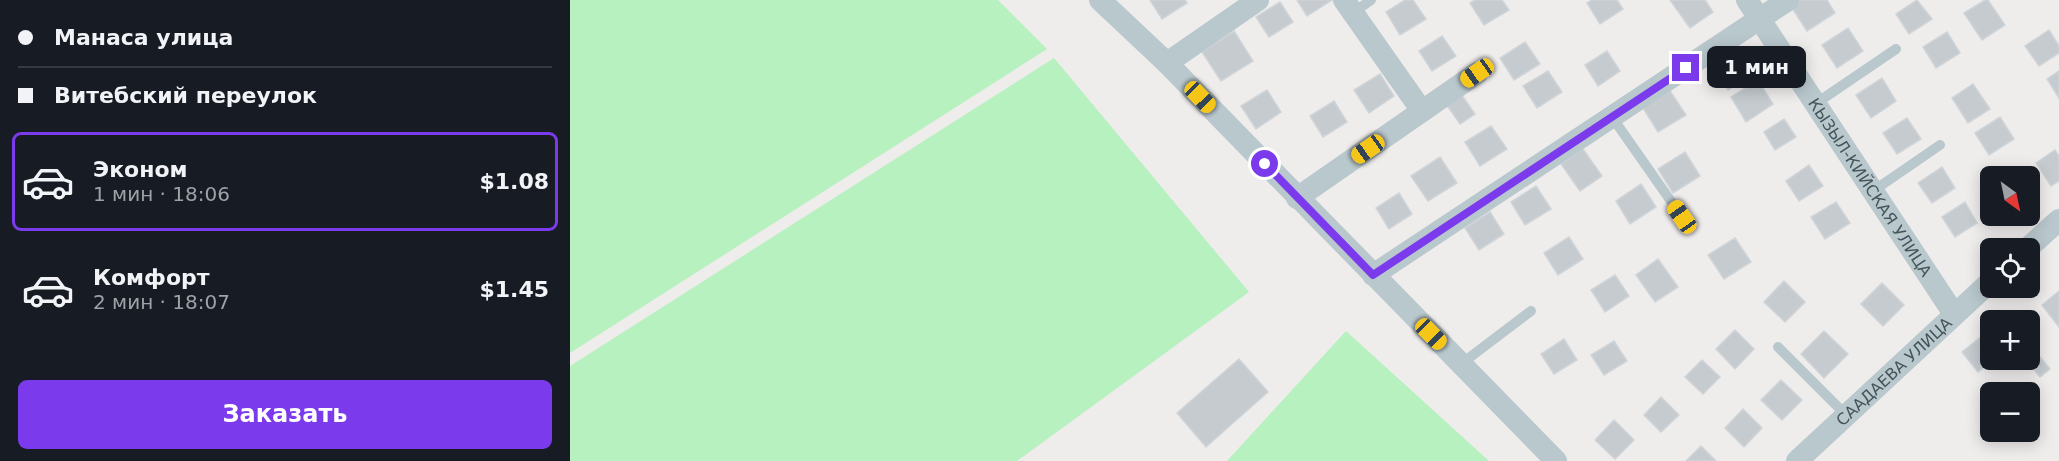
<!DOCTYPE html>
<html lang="ru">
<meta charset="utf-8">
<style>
:root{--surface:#171b24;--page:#242831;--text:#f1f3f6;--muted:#9ea1a6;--line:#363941;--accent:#7c3aed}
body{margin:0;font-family:"DejaVu Sans",sans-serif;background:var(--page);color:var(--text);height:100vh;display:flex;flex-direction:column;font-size:22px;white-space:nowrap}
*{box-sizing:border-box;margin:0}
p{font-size:20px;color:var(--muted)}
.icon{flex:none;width:33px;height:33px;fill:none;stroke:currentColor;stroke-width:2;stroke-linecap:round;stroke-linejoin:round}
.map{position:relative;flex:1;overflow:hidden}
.side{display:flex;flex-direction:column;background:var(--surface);width:570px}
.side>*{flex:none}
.hud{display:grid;align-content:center;height:132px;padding:0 18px;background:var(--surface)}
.needle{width:39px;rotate:147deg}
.fabs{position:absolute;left:1410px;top:166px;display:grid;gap:12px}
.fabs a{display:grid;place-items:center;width:60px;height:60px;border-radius:9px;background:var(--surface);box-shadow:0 3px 15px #0003;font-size:30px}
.end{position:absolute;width:27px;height:27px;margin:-14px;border:8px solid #7c3aed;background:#fff;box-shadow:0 0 0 3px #fff}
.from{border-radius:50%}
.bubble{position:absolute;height:42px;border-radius:9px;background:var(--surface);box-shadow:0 3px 15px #0003;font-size:20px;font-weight:700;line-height:42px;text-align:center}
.car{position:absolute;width:18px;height:36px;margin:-18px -9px;border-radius:8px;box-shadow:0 0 4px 2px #0007;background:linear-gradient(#f5c518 24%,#345 0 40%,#f5c518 0 76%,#345 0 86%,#f5c518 0)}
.hud b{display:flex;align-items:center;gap:21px;height:57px;font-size:22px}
.hud b+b{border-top:2px solid var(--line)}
.hud i{width:15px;height:15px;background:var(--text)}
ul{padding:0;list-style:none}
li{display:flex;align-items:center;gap:18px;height:99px;margin:0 12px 9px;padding:0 6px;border:3px solid transparent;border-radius:9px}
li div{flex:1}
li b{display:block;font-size:22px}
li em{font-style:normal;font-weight:700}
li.current{border-color:var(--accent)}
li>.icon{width:54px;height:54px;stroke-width:1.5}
.cta{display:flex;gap:12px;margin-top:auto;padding:12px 18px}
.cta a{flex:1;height:69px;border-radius:9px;background:var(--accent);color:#fff;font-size:24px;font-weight:700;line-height:69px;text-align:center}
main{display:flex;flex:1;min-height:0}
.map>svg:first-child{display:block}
</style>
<main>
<section class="side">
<div class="hud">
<b><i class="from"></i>Манаса улица</b>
<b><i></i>Витебский переулок</b>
</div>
<ul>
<li class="current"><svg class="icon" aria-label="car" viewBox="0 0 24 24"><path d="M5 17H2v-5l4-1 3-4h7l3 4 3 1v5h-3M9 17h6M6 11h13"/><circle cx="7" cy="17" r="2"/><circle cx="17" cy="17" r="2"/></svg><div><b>Эконом</b><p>1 мин · 18:06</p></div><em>$1.08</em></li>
<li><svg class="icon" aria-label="car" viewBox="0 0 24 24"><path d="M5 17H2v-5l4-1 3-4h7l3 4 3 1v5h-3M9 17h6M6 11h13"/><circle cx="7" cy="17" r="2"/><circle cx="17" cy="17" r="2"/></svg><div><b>Комфорт</b><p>2 мин · 18:07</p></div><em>$1.45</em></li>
</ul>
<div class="cta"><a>Заказать</a></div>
</section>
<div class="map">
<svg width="1489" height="461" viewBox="0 0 1489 461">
<rect width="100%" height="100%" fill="#efecec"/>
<path fill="#b6f1bf" d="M0 0H428L477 49 0 353Z
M484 58 679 292 447 461H0V366Z
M776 331 919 461H657Z"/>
<path fill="#c5cbcf" stroke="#cfd4d8" stroke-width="1.5" d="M580 0H615L617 3 592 19Z
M727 0H762L737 16Z
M835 0H843L856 19 830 35 816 12Z
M905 0H932L939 10 914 25 900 3Z
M1022 0H1047L1053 9 1030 24 1017 3Z
M1100 0H1135L1143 12 1120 28Z
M1229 0H1257L1265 13 1237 31 1220 5Z
M1347 0 1362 19 1339 34 1326 14Z
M1415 0H1418L1435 25 1412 40 1394 13Z
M710 2 723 22 699 37 686 17Z
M1278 28 1293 51 1267 68 1252 45Z
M1479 30 1489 46V53L1469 66 1455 46Z
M664 31 683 61 651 81 632 52Z
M1377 32 1390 53 1366 68 1353 47Z
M872 36 886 56 862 71 849 51Z
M955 42 970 64 944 80 930 58Z
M1037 51 1050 71 1028 86 1015 65Z
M1169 52 1183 74 1158 90 1144 68Z
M978 71 992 92 967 108 953 86Z
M1489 71V98L1477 79Z
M810 74 824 96 799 113 784 90Z
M1312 78 1326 101 1301 118 1286 95Z
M1188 80 1203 104 1176 122 1161 97Z
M1403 84 1420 109 1398 123 1382 98Z
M697 90 711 112 686 129 671 106Z
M1100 91 1116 115 1088 132 1073 108Z
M891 94 905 114 890 124 876 104Z
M764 101 777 122 753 137 740 116Z
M1430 117 1444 139 1419 155 1405 133Z
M1337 118 1351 139 1327 154 1313 133Z
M1214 119 1226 137 1205 150 1194 132Z
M921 126 937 149 910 166 895 142Z
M1013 149 1032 176 1010 191 991 164Z
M1485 150 1489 156V181L1481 186 1466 163Z
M1115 152 1130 176 1103 193 1088 169Z
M870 157 887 183 858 201 841 176Z
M1239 165 1253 186 1229 201 1216 181Z
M1372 167 1385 188 1362 203 1348 183Z
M1071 184 1086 207 1060 224 1046 201Z
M966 186 981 209 955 225 941 202Z
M829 193 842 214 819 229 806 208Z
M1266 202 1280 223 1255 239 1241 217Z
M1395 202 1407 223 1385 237 1372 217Z
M920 212 934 234 909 250 895 228Z
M999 237 1013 259 988 275 974 253Z
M1165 238 1181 262 1154 279 1138 255Z
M1088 259 1108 287 1085 302 1066 275Z
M1045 275 1059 296 1035 312 1021 290Z
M1214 281 1235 302 1215 322 1194 302Z
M1312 283 1334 305 1313 326 1291 304Z
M1489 291V327L1472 305Z
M1165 330 1184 349 1165 369 1146 349Z
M1254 331 1278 354 1254 378 1231 354Z
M1418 331 1420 360H1423L1408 372 1392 352Z
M994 339 1007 360 984 374 971 354Z
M1044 341 1057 361 1034 375 1021 355Z
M1461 346 1480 369 1470 377 1456 360H1460Z
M669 359 698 392 636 447 607 413Z
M1132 360 1150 377 1133 394 1115 377Z
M1211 380 1232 400 1212 420 1191 400Z
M1091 397 1109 415 1091 432 1074 415Z
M1173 409 1192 428 1174 447 1155 428Z
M1044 420 1064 440 1045 459 1025 440Z
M1131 446 1146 461H1116Z"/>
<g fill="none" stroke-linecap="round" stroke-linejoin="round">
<path stroke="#b9c8cd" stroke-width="10" d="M783 13 801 0
M1245 104 1326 49
M1042 117 1112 217
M1303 191 1370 145
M1208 347 1276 415
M891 364 961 311"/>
<g stroke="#b9c8cd" stroke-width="22">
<path d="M530 0 597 63 986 461"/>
<path d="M774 0 852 111"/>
<path id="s1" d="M1177 0 1384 314"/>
<path d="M597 63 688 0"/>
<path d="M727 198 907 73"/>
<path d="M1457 249 1489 220"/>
<path d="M803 275 1218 0"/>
<path id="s2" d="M1227 461 1420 282"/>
</g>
</g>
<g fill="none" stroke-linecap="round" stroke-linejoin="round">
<path stroke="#7c3aed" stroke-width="8" d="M695 164 803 275 1116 68"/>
</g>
<g text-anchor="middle" stroke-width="6" stroke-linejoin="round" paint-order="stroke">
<g font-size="16" fill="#43555a" stroke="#fff">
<text dy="6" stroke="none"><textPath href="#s1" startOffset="224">КЫЗЫЛ-КИЙСКАЯ УЛИЦА</textPath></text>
<text dy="6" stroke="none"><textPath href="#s2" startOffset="132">СААДАЕВА УЛИЦА</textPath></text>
</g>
</g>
</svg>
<div class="fabs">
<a><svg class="needle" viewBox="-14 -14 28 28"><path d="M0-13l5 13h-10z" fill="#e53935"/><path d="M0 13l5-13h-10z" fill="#9ea1a6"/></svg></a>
<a><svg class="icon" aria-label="locate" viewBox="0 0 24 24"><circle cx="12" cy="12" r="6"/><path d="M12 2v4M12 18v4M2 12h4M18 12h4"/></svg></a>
<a>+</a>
<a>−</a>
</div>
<i class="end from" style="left:695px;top:164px"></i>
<i class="end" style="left:1116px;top:68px"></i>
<div class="bubble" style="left:1137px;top:46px;width:99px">1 мин</div>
<i class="car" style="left:907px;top:73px;rotate:235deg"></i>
<i class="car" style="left:630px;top:97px;rotate:136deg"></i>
<i class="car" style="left:798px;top:149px;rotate:235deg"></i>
<i class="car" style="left:1112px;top:217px;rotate:325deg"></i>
<i class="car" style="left:861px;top:334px;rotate:135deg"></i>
</div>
</main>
